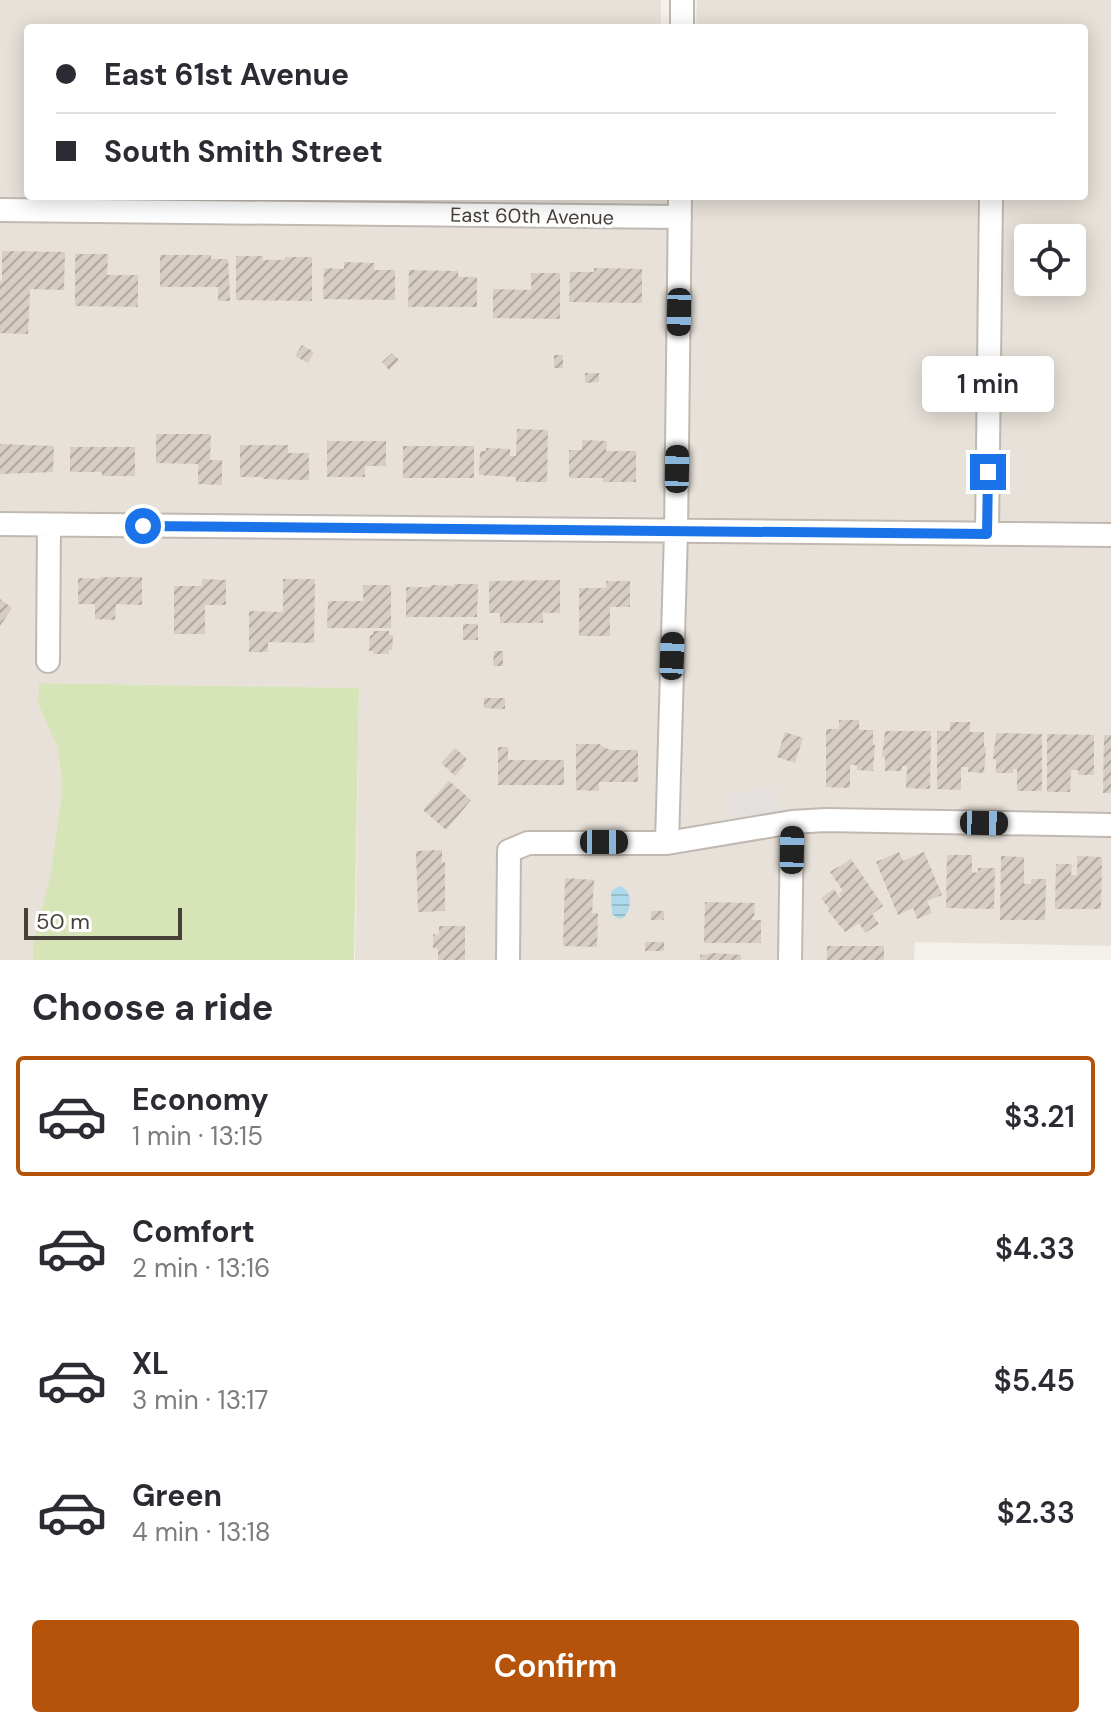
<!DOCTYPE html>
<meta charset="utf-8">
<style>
:root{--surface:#fff;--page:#f2f2f3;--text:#2b2b33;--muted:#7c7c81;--line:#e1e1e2;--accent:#b45309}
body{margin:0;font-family:"DM Sans",sans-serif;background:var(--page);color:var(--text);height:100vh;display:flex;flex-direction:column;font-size:30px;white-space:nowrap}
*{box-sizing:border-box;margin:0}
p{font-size:26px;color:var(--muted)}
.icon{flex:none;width:44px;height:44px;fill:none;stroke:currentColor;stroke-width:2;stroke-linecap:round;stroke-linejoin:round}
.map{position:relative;height:960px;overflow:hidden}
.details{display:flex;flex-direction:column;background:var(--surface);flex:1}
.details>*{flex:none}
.top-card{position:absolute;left:24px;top:24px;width:1064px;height:176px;border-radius:8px;box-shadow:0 4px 20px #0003;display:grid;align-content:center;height:176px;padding:0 32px;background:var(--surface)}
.tools{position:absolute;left:1014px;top:224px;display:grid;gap:16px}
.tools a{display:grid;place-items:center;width:72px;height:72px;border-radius:8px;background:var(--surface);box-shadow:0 4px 20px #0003;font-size:40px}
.scale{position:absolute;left:24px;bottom:20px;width:158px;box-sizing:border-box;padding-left:8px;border:4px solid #474039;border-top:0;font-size:22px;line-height:28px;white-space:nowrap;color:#474039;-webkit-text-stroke:6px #fff;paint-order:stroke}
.end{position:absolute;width:36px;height:36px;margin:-18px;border:10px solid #1a73e8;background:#fff;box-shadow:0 0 0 4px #fff}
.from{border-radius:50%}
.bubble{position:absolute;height:56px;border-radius:8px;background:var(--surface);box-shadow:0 4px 20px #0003;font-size:26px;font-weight:600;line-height:56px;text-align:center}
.car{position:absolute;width:24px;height:48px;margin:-24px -12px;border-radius:10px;box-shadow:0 0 6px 2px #0007;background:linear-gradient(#222 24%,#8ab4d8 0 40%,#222 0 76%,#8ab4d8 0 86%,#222 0)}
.top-card b{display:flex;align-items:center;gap:28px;height:76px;font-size:30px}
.top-card b+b{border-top:2px solid var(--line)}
.top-card i{width:20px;height:20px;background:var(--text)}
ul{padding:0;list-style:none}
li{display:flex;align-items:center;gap:24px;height:120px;margin:0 16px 12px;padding:0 16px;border:4px solid transparent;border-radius:8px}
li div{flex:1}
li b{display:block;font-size:30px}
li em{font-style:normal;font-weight:600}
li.on{border-color:var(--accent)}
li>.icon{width:72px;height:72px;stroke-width:1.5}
h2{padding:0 32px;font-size:36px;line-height:96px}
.primary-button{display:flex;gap:16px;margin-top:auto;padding:16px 32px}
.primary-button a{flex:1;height:92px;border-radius:8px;background:var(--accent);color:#fff;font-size:32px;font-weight:600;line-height:92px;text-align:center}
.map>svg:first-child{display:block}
</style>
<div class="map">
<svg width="1111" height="960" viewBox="0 0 1111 960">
<defs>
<pattern id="water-rules" width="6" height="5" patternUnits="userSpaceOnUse" patternTransform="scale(2)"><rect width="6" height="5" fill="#add9ea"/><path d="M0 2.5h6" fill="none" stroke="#96bbc9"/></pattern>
<pattern id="building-hatch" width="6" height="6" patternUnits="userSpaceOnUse" patternTransform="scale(2)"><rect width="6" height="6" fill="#d7cdc4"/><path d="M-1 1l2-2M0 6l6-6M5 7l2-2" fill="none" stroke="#b0a8a0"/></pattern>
</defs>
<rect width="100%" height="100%" fill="#f4f0ea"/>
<path fill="#e7e1d9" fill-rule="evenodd" d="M0 0H661V28H28V196H1084V28H696L697 0H1111V946L915 942 914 960H355L359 688 40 683 38 704 57 746 62 780 61 799 50 877 33 944V960H0ZM1028 238H1072V282H1028Z"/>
<path fill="#d6e4b7" d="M39 683 359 688 354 960H33V944L50 877 61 799 62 780 57 746 38 704Z"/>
<path fill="#e3e0de" d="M775 787 781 825 733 832 727 795Z"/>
<path fill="url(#water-rules)" d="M620 886C633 891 632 910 623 918L619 919 612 914 611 893 613 890Z"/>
<path fill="url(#building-hatch)" d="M2 251 65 252 64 290 30 289 28 334 0 333V281H2Z
M75 254H108L107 275H138V307L75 306Z
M160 255H211V259H228L230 301H218V287H160Z
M236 256H263V260H285V257H312V301L236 300Z
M344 262 374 263V270H395V300L323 299 324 268 344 269Z
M594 268 642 269V303L569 302 570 272H594Z
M409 270 458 271V277H477V307H408Z
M531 273H560V319L493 318V289L531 290Z
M302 345 314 352 308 363 295 356Z
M392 353 399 360 389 370 382 362Z
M554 355H563V368H554Z
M585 373H599V382L585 383Z
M517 429 548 430 547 482H516V477L479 475 480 451H486V448L510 449V456H516Z
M156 434H211L210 460H222V485L198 484V464L156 463Z
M582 440 607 441 606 451H636V482H603V478H569V450H582Z
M327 441H386V466H365V477H327Z
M0 444 54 446 53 472 0 474Z
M240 445H288V453H309V480L263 479V477H240Z
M403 446H474V478H403Z
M70 447H135V476H102V472H70Z
M100 577H142V605L116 604 115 620 95 619V604H78V578L100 579Z
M202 579 226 580V605H205V634H174V586H202Z
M283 579H315L314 643 268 642V652H249V611L283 612Z
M560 580V613H543V623H500V613H489V581Z
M606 581H630V607H610V636H579V588H606Z
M454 584H478L477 617H406V587H431V585L454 586Z
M363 585H391V628H327L328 601H363Z
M0 599 12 608 0 626Z
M463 624H478V640H463Z
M373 631H389V635H393L392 650H389V654H373V651H369L370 635H373Z
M494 651H503V666H493Z
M484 698H505V709L484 708Z
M839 720H859V730H873V745H875L873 771 857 770V765H850V788L826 787V729H839Z
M950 722H970V732H984V747H986L984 773 968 772V767H961V790L937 789V731H950Z
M885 731H931L930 789 906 788 907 766H902V771H885V757H882Z
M785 732 803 738 795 763 777 757Z
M996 733 1042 734V791H1017V769H1013V773H996V759H993Z
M1047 734 1094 735V775H1078V770H1071L1070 792H1047Z
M1104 735H1111V793H1103Z
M576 744H599L605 748 611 750H638V782H599V791L576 790Z
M498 747H508V760H564V785H498Z
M455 748 467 759 463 764 464 766 455 776 441 763Z
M449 781 471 800 446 830 423 810Z
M442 850V863L445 862V911L418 912 416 851Z
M899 852 903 861 924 852 942 895 927 901 932 913 917 919 913 908 898 915 876 862Z
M947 855H972V872L978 873V868H995L994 909 946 908Z
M1001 856 1024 857V884H1031V879H1046L1045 920H1000Z
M1077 856 1102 857 1101 909H1055L1056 864H1072L1071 875H1077Z
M851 859 883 906 872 914 879 924 865 933 859 923 845 932 828 911 830 910 821 898 834 889 840 898 841 896 839 893 843 891 830 872Z
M565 878 594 880 592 913H598L597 947 563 946Z
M705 902 755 903 754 917H752V920H761V943H704Z
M651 911H664V920H651Z
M439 926H465V960H438V949L433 948V934L439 935Z
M645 942H664V951H645Z
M827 946H884V960H827Z
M715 953 741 955V960H700V955Z"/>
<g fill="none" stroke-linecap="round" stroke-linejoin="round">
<defs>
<path id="minor" d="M682 28V0
M0 210 680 217
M0 524 1111 535
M987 534 991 196
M48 661 49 525
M667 843 676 532 680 196
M508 960 509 851 528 843H667L792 822 825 820 1111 825
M790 960 792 822"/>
</defs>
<use href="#minor" stroke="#c1b9b1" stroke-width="26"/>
<use href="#minor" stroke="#fff" stroke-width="22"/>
</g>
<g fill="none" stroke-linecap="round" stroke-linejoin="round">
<path stroke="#1a73e8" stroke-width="10" d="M143 526 987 534 988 472"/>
</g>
<g text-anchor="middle" stroke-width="7" stroke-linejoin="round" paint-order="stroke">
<g font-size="20" fill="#474039" stroke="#fff">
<text transform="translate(532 216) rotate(1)" y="7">East 60th Avenue</text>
</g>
</g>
</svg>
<div class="tools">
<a><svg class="icon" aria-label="locate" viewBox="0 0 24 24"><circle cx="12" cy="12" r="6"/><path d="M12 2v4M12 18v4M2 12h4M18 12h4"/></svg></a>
</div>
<div class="scale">50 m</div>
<i class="end from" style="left:143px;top:526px"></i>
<i class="end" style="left:988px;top:472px"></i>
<div class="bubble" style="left:922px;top:356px;width:132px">1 min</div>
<i class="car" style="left:679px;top:312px;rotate:181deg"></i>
<i class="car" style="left:677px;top:469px;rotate:1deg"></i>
<i class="car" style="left:672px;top:656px;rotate:2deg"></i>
<i class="car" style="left:984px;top:823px;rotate:91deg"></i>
<i class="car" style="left:604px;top:842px;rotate:90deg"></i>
<i class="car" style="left:792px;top:850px;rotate:1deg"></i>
<div class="top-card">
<b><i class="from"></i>East 61st Avenue</b>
<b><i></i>South Smith Street</b>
</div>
</div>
<section class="details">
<h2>Choose a ride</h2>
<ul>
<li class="on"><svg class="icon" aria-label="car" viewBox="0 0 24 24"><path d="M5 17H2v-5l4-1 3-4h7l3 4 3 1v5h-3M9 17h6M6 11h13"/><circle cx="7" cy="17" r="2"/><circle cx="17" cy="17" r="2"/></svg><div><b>Economy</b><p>1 min · 13:15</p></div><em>$3.21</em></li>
<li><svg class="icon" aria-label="car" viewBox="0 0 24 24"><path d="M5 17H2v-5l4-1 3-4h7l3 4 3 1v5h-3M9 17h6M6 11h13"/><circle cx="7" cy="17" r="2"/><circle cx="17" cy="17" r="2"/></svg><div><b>Comfort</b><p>2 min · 13:16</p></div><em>$4.33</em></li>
<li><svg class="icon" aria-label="car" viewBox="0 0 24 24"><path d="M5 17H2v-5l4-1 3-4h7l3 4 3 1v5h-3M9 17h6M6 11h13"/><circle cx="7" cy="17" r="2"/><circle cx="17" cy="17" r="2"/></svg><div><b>XL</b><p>3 min · 13:17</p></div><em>$5.45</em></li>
<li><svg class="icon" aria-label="car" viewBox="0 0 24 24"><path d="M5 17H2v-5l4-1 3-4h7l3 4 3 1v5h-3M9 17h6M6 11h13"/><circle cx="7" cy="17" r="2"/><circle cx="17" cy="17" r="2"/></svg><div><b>Green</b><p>4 min · 13:18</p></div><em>$2.33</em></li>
</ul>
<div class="primary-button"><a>Confirm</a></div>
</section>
